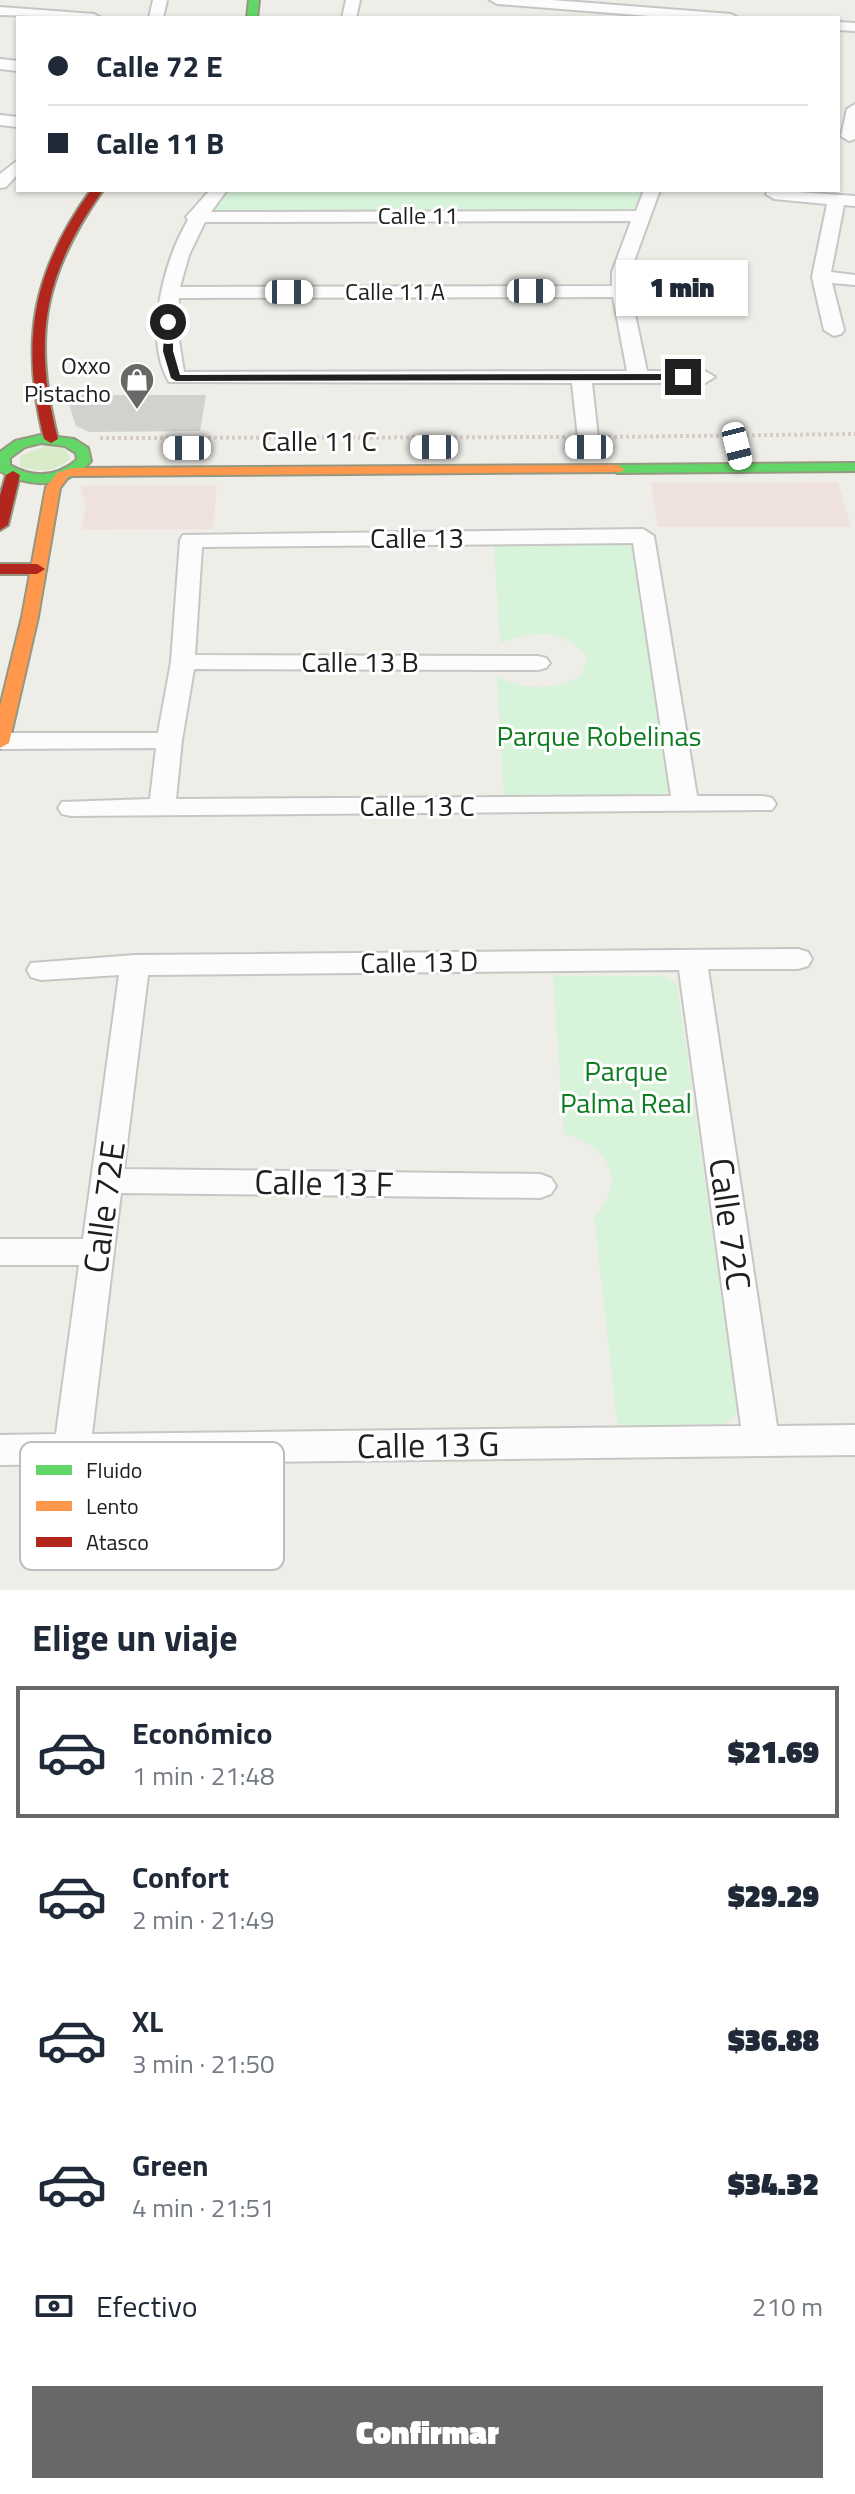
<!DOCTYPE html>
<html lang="es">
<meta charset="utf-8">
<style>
:root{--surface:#fff;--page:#f2f2f3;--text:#1f2937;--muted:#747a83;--line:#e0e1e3;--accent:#686866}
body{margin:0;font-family:"Titillium Web",sans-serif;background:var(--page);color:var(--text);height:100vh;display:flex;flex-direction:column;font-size:30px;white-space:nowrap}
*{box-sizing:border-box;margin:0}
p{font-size:26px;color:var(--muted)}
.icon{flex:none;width:44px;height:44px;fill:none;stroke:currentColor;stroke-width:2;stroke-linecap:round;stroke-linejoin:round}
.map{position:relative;height:1590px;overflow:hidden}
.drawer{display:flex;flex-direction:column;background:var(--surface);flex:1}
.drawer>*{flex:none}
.banner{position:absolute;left:16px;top:16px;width:824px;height:176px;border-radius:0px;box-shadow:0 2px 6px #0004;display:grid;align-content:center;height:176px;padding:0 32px;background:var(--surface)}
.end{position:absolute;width:36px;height:36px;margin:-18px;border:10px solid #202020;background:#fff;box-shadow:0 0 0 4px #fff}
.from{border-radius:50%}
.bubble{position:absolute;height:56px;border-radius:0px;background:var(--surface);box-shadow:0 2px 6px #0004;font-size:26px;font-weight:800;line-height:56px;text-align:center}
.car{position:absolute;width:24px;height:48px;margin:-24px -12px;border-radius:10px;box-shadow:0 0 6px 2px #0007;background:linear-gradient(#fff 24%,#345 0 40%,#fff 0 76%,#345 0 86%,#fff 0)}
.banner b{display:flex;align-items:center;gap:28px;height:76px;font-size:30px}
.banner b+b{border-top:2px solid var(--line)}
.banner i{width:20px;height:20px;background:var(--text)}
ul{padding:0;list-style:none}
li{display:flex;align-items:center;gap:24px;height:132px;margin:0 16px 12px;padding:0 16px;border:4px solid transparent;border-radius:0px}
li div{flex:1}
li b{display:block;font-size:30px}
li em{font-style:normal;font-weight:800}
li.current{border-color:var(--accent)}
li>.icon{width:72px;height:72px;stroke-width:1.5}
h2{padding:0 32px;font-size:36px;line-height:96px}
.pay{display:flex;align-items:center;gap:20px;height:88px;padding:0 32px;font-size:30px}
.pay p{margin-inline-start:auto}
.action{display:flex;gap:16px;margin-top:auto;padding:16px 32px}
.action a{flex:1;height:92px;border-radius:0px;background:var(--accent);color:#fff;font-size:32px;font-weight:800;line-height:92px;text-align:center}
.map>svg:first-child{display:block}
</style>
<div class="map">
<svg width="855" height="1590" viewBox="0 0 855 1590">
<rect width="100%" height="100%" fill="#eeede8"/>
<path fill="#efe2de" d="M838 482 851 527H658L651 483Z
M217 485 213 529 81 530 86 505 80 486Z"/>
<path fill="#d8ebc8" d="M46 446 65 449 70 459C54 472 40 473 20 466V456Z"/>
<path fill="#d7f3d9" d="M227 190H643L635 208 627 211 219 212 212 209Z
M494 543H621L632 548 669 791 659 798 504 799 497 677C527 690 550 691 579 677L588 661C571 627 530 631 500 643Z
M553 976H663L677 984 738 1414 721 1426 618 1428 594 1216C629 1182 608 1144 564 1134Z"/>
<path fill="#d2d1ce" d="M66 395H206L200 431 89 432 76 426Z"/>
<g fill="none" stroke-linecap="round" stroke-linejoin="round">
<defs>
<path id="street" d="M153 0H167L163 18H149Z
M346 0H360L356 18H342Z
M490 0H552L731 14 738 18H675L497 4Z
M0 7 94 14 101 18 0 15Z
M838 22 855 23V31L838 30Z
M0 59 18 61V71L0 69Z
M855 104V139L849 141 841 136 847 109Z
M0 115 18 117V127L0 125Z
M18 160V174L6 187 0 188V174Z
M210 190H227L211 212 636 211 644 190H660L630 272V291L647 371H705L715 377 705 383H592L599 447 589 453 579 447 572 383 169 382C143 338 164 261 188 220L186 217ZM631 221 612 272V286L180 287 189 255 205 222ZM613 297 627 371 184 372 177 328 179 298Z
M768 190 855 196V206L844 205 831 272 855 275V285L832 283 844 330 841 334 834 336 824 330 812 277 827 204 774 199 766 194Z
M643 529 654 536 697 796H763L772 798 776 804 772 810 71 816 62 814 58 808 62 802 150 799 156 748 0 749V733H158L171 662 180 540 183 535ZM633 543 671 796 176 799 182 740 194 669 538 670 546 668 550 663 546 658 538 656 195 655 202 547Z
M798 949 808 952 812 959 808 966 798 969H708L777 1426 855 1425V1455L0 1465V1435L56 1434 79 1265H0V1239H83L119 975 41 980 31 977 27 970 31 963 135 955ZM679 970 741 1426 92 1434 121 1193 540 1198 551 1194 556 1186 551 1178 540 1174 124 1169 148 975Z"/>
<path id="fast" d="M249 0H259L257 18H247Z
M41 435 74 439 88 448 91 461C68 488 29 489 0 471V452L15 441ZM41 443 65 446 76 453 77 460C56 477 34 479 10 465V458L25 447Z
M855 463V471L617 473 610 469 617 465Z"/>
<path id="slow" d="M617 465 624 469 622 472 69 476 60 488 38 617 9 743 0 748V707L22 617 46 487 57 473 72 468Z"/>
<path id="jam" d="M91 190H103C43 275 32 338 58 439L51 443 44 439C20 341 32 272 91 190Z
M13 471 20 475 8 525 0 530V496L6 475Z
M0 564H37L45 569 37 574H0Z"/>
</defs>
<use href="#street" stroke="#c7c6c4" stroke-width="4"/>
<use href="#fast" stroke="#949881" stroke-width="4"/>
<use href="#slow" stroke="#949881" stroke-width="4"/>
<use href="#jam" stroke="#949881" stroke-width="4"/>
<path stroke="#d7cbc7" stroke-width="4" stroke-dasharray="3 3" stroke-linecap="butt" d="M608 437 855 434
M100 438 566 437"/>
<use href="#street" fill="#fcfcfc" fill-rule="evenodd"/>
<use href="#fast" fill="#63d668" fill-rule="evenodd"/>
<use href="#slow" fill="#ff974d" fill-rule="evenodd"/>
<use href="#jam" fill="#b3261e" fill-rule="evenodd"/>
</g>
<path fill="#202020" d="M165 320 173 322V351L180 375 683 374 688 377 683 380 176 381 171 378 163 351Z"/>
<defs>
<symbol id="shop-pin" viewBox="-11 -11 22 30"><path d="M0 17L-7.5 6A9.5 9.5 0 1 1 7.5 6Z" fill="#686866" stroke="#fff"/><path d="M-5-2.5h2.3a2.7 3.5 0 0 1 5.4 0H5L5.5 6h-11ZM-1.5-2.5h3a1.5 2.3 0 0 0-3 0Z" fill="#fff"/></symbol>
</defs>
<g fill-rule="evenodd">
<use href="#shop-pin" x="117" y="360" width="40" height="54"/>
</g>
<g text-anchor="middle" stroke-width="6" stroke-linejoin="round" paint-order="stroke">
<g font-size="24" fill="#202020" stroke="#fff">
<text x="418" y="224">Calle 11</text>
<text x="395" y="300">Calle 11 A</text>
</g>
<g font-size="24" fill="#202020" stroke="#fff" text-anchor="end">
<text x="111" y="374">Oxxo<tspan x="111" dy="28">Pistacho</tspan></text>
</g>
<g font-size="28" fill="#202020" stroke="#fff">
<text x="319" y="451">Calle 11 C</text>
<text x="417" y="548">Calle 13</text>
<text x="360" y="672">Calle 13 B</text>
<text x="417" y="816">Calle 13 C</text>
<text transform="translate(419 962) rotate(-1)" y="10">Calle 13 D</text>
</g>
<g font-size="28" fill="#0e7d21" stroke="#fff">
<text x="599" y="746">Parque Robelinas</text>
<text x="626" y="1081">Parque<tspan x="626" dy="32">Palma Real</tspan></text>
</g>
<g font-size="34" fill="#202020" stroke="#fff">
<text transform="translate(324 1183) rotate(1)" y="12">Calle 13 F</text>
<text transform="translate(104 1207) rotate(-82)" y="12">Calle 72E</text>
<text transform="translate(730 1224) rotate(82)" y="12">Calle 72C</text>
<text transform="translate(428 1445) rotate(-1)" y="12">Calle 13 G</text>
</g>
</g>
<rect x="20" y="1442" width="264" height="128" rx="12" fill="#fff" stroke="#bcbcbc" stroke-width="2"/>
<rect x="36" y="1465" width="36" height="10" fill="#63d668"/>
<rect x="36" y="1501" width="36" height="10" fill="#ff974d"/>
<rect x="36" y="1537" width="36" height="10" fill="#b3261e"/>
<g font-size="22" fill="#202020">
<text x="86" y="1478">Fluido</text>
<text x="86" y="1514">Lento</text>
<text x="86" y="1550">Atasco</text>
</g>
</svg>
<i class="end from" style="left:168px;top:322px"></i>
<i class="end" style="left:683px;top:377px"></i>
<div class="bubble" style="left:616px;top:260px;width:132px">1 min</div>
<i class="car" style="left:531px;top:291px;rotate:90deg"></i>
<i class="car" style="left:289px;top:292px;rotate:90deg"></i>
<i class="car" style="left:737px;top:446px;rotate:166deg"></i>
<i class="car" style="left:434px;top:447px;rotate:270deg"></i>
<i class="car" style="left:589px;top:447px;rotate:270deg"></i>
<i class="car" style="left:187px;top:448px;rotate:270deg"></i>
<div class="banner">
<b><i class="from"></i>Calle 72 E</b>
<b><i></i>Calle 11 B</b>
</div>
</div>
<section class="drawer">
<h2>Elige un viaje</h2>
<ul>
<li class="current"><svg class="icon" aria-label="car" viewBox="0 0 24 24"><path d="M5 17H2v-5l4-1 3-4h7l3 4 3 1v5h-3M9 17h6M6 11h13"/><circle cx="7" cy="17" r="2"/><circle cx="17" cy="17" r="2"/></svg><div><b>Económico</b><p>1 min · 21:48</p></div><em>$21.69</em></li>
<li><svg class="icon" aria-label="car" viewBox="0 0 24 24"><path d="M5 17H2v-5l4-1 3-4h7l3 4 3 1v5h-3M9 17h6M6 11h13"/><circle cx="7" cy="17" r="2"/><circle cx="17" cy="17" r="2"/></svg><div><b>Confort</b><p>2 min · 21:49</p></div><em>$29.29</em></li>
<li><svg class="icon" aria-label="car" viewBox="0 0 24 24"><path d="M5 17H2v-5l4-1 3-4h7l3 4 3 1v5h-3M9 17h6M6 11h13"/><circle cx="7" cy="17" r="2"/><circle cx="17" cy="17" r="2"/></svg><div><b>XL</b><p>3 min · 21:50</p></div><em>$36.88</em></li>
<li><svg class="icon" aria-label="car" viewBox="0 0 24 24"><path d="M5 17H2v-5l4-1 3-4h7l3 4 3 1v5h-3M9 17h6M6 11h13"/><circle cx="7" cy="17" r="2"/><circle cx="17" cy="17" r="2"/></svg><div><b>Green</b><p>4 min · 21:51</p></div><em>$34.32</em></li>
</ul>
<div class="pay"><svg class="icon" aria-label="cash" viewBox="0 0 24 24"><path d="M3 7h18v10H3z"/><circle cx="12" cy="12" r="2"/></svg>Efectivo<p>210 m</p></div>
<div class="action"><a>Confirmar</a></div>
</section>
